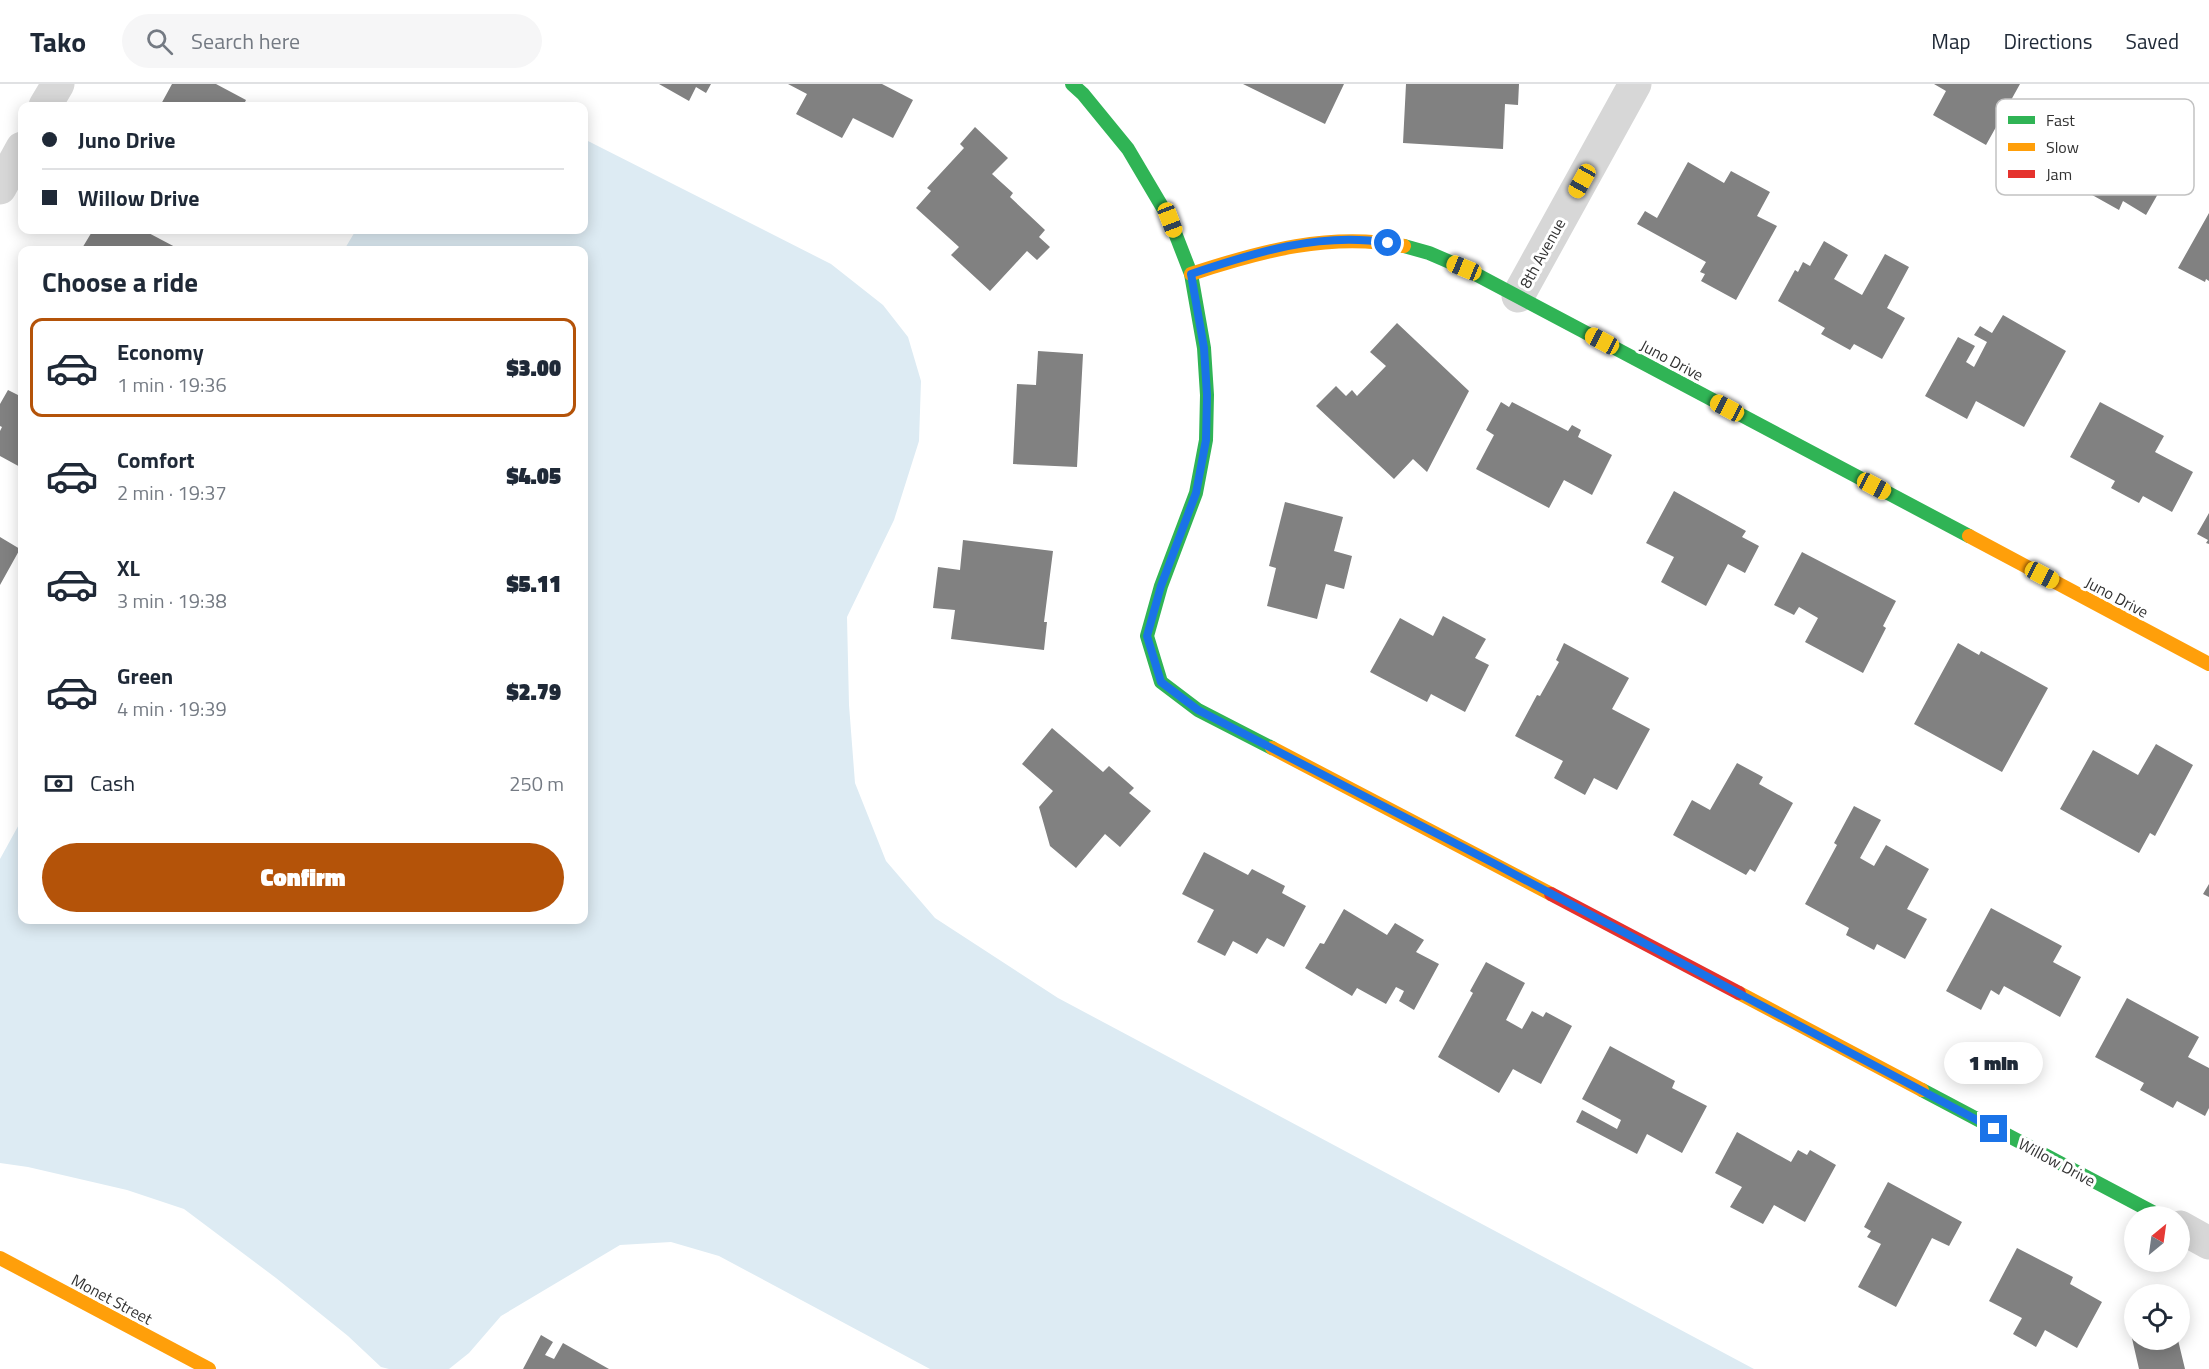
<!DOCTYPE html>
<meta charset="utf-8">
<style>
:root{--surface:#fff;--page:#f6f6f7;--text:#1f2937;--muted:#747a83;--line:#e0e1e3;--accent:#b45309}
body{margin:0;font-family:"Titillium Web",sans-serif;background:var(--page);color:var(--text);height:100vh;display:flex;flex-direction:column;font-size:22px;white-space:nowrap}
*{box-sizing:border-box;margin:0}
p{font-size:20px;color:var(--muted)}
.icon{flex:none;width:33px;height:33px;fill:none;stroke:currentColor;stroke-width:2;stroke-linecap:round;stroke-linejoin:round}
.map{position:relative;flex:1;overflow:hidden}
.side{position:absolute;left:18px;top:162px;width:570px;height:678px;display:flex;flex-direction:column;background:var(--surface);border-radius:12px;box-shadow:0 3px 15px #0003}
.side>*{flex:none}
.hud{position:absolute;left:18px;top:18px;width:570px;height:132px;border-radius:12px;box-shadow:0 3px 15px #0003;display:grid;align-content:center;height:132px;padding:0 24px;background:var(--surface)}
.needle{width:39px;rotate:29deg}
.fabs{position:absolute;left:2124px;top:1122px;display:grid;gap:12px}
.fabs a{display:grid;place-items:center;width:66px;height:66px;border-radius:50%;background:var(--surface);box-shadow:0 3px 15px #0003;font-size:30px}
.end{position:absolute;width:27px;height:27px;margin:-14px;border:8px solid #1a73e8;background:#fff;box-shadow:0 0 0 3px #fff}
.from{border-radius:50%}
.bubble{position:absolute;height:42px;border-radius:21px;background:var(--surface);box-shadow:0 3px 15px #0003;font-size:20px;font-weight:800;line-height:42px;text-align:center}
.car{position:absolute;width:18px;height:36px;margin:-18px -9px;border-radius:8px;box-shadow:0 0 4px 2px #0007;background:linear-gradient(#f5c518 24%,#345 0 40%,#f5c518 0 76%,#345 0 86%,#f5c518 0)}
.hud b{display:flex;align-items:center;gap:21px;height:57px;font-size:22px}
.hud b+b{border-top:2px solid var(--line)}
.hud i{width:15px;height:15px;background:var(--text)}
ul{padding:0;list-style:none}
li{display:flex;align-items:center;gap:18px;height:99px;margin:0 12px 9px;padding:0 12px;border:3px solid transparent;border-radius:12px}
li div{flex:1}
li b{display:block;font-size:22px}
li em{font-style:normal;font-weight:800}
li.current{border-color:var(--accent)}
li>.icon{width:54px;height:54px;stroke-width:1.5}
h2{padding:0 24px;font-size:27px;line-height:72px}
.pay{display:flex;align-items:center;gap:15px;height:66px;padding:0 24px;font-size:22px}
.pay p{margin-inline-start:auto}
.button{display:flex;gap:12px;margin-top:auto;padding:12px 24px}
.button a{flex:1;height:69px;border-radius:36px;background:var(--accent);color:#fff;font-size:24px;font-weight:800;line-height:69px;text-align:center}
header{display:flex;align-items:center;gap:36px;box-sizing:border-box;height:84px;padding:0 30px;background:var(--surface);border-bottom:2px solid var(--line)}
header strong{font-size:28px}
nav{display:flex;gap:33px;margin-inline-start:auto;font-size:21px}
.search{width:420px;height:54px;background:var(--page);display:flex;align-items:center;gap:15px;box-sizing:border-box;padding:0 21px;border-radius:33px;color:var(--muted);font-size:22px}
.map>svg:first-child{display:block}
</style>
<header>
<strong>Tako</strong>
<div class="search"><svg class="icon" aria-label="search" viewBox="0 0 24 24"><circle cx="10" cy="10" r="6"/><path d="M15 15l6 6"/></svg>Search here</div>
<nav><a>Map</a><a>Directions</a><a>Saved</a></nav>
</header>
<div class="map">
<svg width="2209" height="1285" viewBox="0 0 2209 1285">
<rect width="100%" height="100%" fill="#fff"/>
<path fill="#ddebf3" d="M584 55 831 180 883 221 908 253 921 297 919 357 894 436 847 533 849 621 855 699 886 777 935 834 1058 914 1754 1285H930L719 1172 671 1158 620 1161 501 1232 469 1269 449 1285H389L381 1283 348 1252 276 1194 184 1125 127 1106 28 1083 0 1079V775L22 735V836H584V166H344L356 146H584Z"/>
<path fill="#818181" d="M172 0H216L246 16 243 22H151L153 18 160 22Z
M659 0H711L706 9 696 3 689 17Z
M788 0H882L913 16 893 54 853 34 842 54 796 30 807 10Z
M1243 0H1344L1325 40Z
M1406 0H1519L1518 21 1505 20 1503 65 1403 59Z
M1934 0H2020L1986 61 1933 31 1946 7Z
M2073 29 2117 54 2123 43 2152 59 2146 70 2172 85 2146 131 2123 117 2119 126 2060 93 2070 75 2052 65Z
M975 43 1008 74 992 90 1013 109 1010 113 1045 146 1039 153 1050 163 1037 176 1027 167 990 207 951 171 959 163 916 124 931 107 927 104 964 64 960 60Z
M1688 78 1724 99 1731 87 1770 108 1757 132 1777 142 1736 216 1701 197 1705 190 1700 188 1706 178 1637 140 1645 127 1657 134Z
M2209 129V197L2206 195 2205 198 2178 184Z
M93 146H143L177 164 175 166H81Z
M1824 157 1848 171 1834 195 1862 211 1885 170 1909 183 1887 224 1905 234 1882 275 1854 260 1850 266 1821 250 1825 244 1778 217 1795 186 1798 188 1803 178 1810 182Z
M2003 231 2066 267 2024 343 1976 317 1967 335 1925 312 1958 253 1975 262 1966 278 1974 283 1987 258 1974 251 1980 242 1992 249Z
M1397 239 1469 307 1427 388 1413 375 1394 395 1316 322 1336 302 1346 312 1352 306 1357 312 1386 282 1370 268Z
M1038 267 1083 270 1077 383 1013 380 1017 300 1036 301Z
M8 306 20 312 22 307V384L0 372V347L2 343 0 342V320Z
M1501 318 1509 323 1512 318 1568 347 1572 341 1581 346 1578 353 1612 371 1592 411 1564 396 1549 424 1476 385 1494 351 1486 346Z
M2100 318 2164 352 2155 368 2193 388 2172 428 2143 412 2139 419 2111 404 2115 397 2070 373Z
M1674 407 1746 447 1742 453 1759 462 1745 489 1728 480 1706 522 1661 498 1674 473 1646 459Z
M1285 418 1343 433 1334 467 1352 472 1344 505 1326 500 1317 535 1267 522 1276 484 1269 482Z
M2209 429V460L2206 459 2208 456 2197 450Z
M0 453 20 465 0 501Z
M963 456 1053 467 1044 538H1047L1044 566 951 555 955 526 933 524 938 483 960 486Z
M1802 468 1896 517 1883 542 1886 544 1863 589 1805 558 1818 534 1799 523 1794 531 1774 521Z
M1443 532 1486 555 1475 574 1489 581 1465 628 1431 610 1427 618 1370 588 1400 534 1433 552Z
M1564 559 1629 594 1612 625 1650 645 1617 706 1594 694 1585 711 1554 694 1563 677 1515 652 1537 611 1540 612 1559 578 1556 576Z
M1958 559 1979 571 1981 567 2048 604 2002 688 1914 640Z
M1052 644 1103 688 1109 682 1134 704 1129 709 1151 727 1120 763 1105 750 1076 784 1050 762 1039 723 1053 707 1022 680Z
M2156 660 2193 681 2155 752 2150 749 2139 769 2060 725 2093 666 2138 691Z
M1737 679 1763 693 1759 700 1793 719 1755 788 1750 785 1746 791 1673 751 1692 716 1710 726Z
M1854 722 1881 736 1860 774 1874 782 1886 761 1929 785 1907 825 1927 835 1905 875 1877 860 1874 866 1846 851 1849 844 1805 820 1837 761 1834 759Z
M1204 768 1248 791 1252 785 1285 802 1282 809 1306 822 1284 863 1267 854 1257 870 1233 857 1225 872 1197 858 1214 826 1182 810Z
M2209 800V813L2203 810Z
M1991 824 2062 862 2053 878 2081 893 2060 933 2004 902 1999 911 1991 906 1981 926 1946 907Z
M1344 825 1387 851 1395 839 1424 856 1416 868 1439 880 1414 926 1399 917 1404 907 1396 903 1386 920 1357 904 1352 912 1305 884 1320 859 1324 860Z
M1486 878 1525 899 1506 936 1522 945 1532 927 1543 933 1546 928 1572 942 1541 1000 1513 985 1499 1009 1438 973 1473 909 1470 907Z
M2127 914 2199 953 2188 973 2209 984V1024L2205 1032 2177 1017 2173 1024 2140 1006 2144 999 2095 973Z
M1610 962 1675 997 1672 1004 1707 1022 1682 1069 1647 1050 1637 1070 1576 1038 1582 1026 1617 1045 1621 1036 1582 1015Z
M1737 1048 1791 1078 1798 1066 1807 1071 1810 1066 1836 1081 1805 1138 1774 1121 1763 1140 1730 1123 1742 1103 1715 1089Z
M1888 1098 1962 1138 1949 1162 1932 1154 1896 1223 1858 1203 1881 1160 1867 1153 1871 1147 1864 1143Z
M2017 1164 2073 1193 2070 1200 2102 1218 2077 1264 2045 1246 2036 1263 2013 1250 2022 1234 1989 1217Z
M2134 1249V1256H2178L2185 1285H2139L2131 1250Z
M541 1251 553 1258 545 1271 554 1275 563 1259 609 1285H523Z"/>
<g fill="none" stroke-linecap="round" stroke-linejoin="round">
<path stroke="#d7d7d7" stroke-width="33" d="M45 22 58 0
M0 104 22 64
M1518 212 1635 0
M2180 1143 2209 1159"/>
<path stroke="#30b455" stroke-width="14" d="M1072 0 1083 10 1128 65 1170 136 1191 190 1204 264 1207 311 1206 356 1196 409 1161 502 1147 552 1161 598 1198 626 1272 664
M1404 162 1429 169 1464 184 1969 452
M1922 1006 2160 1132"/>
<path stroke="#ff9f0a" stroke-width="14" d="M1191 190C1261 167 1330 148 1404 162
M1969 452 2209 580
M1272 664 1551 810
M1739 909 1922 1006
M0 1174 209 1285"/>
<path stroke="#e5322d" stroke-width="14" d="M1551 810 1739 909"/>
</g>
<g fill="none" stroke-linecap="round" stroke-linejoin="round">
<path stroke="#1a73e8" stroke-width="8" d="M1388 159C1321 147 1253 169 1191 190L1204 264 1207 311 1206 356 1196 409 1161 502 1147 552 1161 598 1198 626 1497 781 1994 1045"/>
</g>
<g text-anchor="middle" stroke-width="6" stroke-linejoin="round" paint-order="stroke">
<g font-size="16" fill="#333" stroke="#fff">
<text transform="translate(1542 169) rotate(-61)" y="6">8th Avenue</text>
<text transform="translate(1672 276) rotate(28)" y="6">Juno Drive</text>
<text transform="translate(2117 513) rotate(28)" y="6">Juno Drive</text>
<text transform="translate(2057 1078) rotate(28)" y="6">Willow Drive</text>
<text transform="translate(112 1215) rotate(28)" y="6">Monet Street</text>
</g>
</g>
<rect x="1996" y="15" width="198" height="96" rx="9" fill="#fff" stroke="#c2c2c2" stroke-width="1.5"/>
<rect x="2008" y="32" width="27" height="8" fill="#30b455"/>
<rect x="2008" y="59" width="27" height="8" fill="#ff9f0a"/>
<rect x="2008" y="86" width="27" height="8" fill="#e5322d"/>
<g font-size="16" fill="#333">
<text x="2046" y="42">Fast</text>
<text x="2046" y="69">Slow</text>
<text x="2046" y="96">Jam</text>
</g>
</svg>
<div class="fabs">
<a><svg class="needle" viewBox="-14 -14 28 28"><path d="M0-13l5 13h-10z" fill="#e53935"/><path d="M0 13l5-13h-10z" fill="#747a83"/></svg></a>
<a><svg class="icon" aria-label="locate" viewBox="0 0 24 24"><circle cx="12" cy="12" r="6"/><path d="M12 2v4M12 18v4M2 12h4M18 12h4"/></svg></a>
</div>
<i class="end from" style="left:1388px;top:159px"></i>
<i class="end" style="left:1994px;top:1045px"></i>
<div class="bubble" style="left:1944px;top:958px;width:99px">1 min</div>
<i class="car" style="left:1582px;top:97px;rotate:209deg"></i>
<i class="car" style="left:1170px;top:136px;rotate:159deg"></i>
<i class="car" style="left:1464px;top:184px;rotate:292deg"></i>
<i class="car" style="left:1602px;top:257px;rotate:298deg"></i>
<i class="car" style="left:1727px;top:324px;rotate:298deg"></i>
<i class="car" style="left:1874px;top:402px;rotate:118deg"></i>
<i class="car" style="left:2042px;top:491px;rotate:118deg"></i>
<div class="hud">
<b><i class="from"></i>Juno Drive</b>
<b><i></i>Willow Drive</b>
</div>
<section class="side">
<h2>Choose a ride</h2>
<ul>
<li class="current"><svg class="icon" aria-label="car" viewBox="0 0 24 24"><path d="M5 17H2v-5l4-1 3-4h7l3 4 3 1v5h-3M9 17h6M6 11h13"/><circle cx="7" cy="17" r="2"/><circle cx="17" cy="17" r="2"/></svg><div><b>Economy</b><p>1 min · 19:36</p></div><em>$3.00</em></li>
<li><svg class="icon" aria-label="car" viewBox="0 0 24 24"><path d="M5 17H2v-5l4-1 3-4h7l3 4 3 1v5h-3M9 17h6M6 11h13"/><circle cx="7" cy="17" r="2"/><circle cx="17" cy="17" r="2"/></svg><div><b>Comfort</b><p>2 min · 19:37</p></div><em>$4.05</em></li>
<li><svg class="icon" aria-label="car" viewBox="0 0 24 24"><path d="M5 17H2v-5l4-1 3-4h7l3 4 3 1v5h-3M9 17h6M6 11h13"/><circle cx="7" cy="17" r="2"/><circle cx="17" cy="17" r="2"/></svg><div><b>XL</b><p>3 min · 19:38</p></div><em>$5.11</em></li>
<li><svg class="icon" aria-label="car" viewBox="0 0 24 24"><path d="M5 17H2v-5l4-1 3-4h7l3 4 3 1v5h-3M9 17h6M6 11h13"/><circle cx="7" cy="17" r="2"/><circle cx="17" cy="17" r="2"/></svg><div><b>Green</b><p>4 min · 19:39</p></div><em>$2.79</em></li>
</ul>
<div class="pay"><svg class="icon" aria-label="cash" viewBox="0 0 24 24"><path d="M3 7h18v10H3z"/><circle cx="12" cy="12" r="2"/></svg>Cash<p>250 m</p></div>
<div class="button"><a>Confirm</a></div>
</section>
</div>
